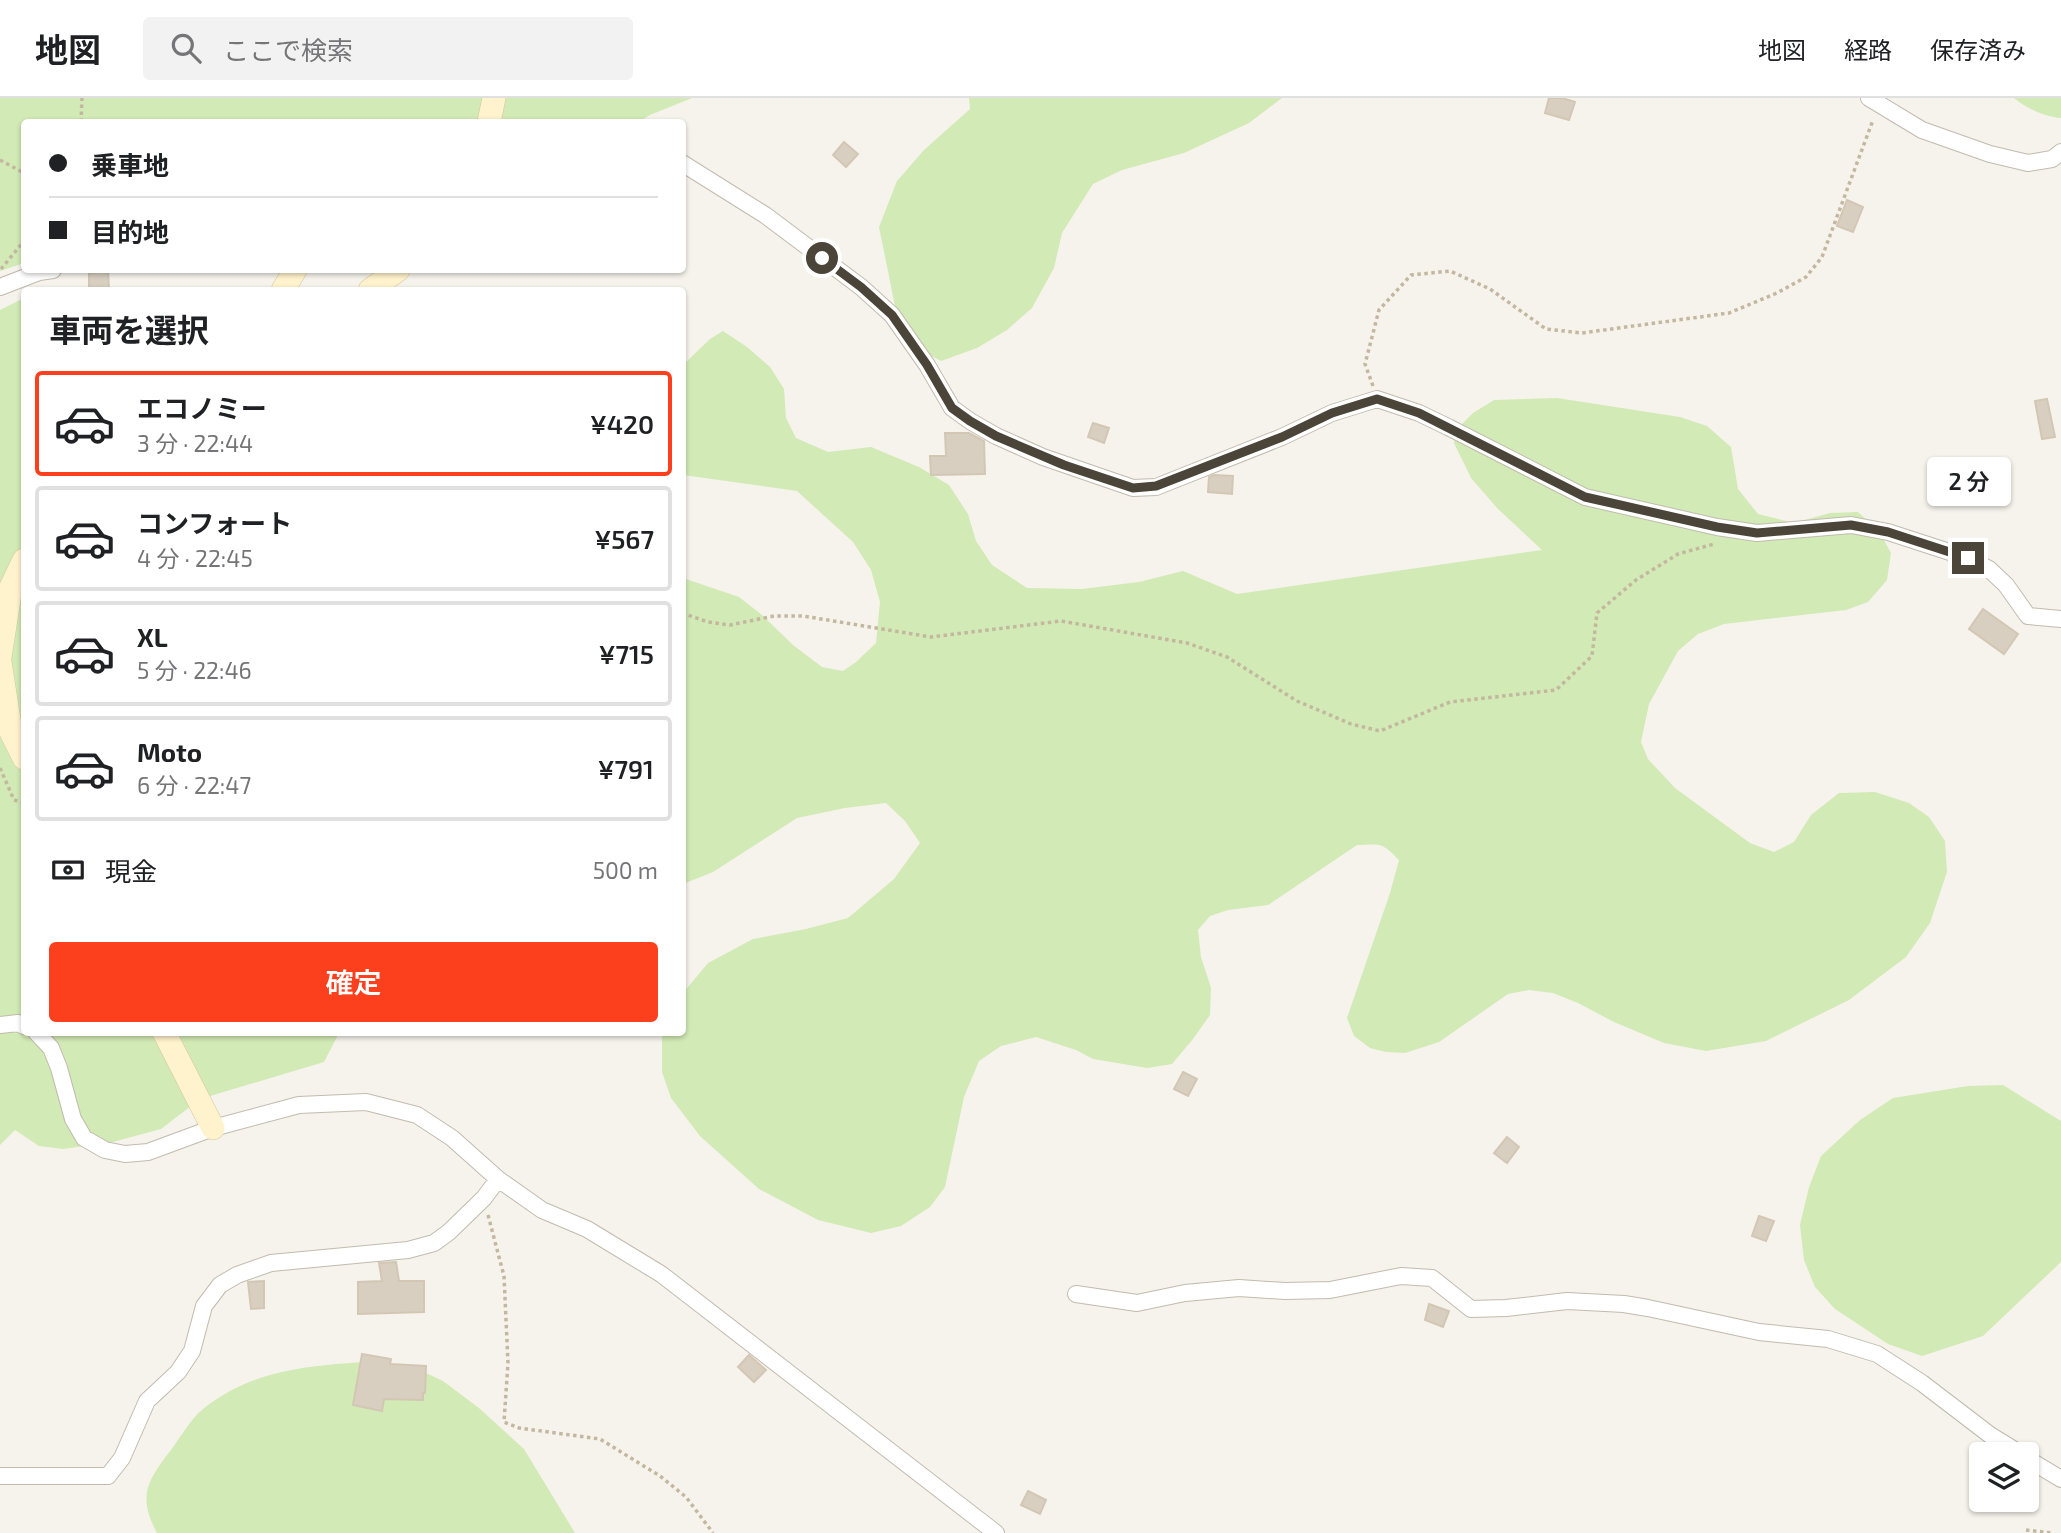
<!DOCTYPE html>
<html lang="ja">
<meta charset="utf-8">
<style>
:root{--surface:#fff;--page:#f2f2f2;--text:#202124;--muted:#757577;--line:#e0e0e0;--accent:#fc3f1d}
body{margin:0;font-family:"Exo 2","Noto Sans JP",sans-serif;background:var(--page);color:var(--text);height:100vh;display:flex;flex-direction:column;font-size:26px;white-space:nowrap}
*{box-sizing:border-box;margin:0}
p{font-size:23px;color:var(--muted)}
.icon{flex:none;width:38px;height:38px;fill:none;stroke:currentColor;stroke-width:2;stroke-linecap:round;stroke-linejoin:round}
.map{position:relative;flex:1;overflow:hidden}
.drawer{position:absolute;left:21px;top:189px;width:665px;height:749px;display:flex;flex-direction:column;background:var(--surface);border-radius:7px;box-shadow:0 2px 5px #0004}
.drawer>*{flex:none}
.banner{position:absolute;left:21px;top:21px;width:665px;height:154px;border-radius:7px;box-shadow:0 2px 5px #0004;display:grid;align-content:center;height:154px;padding:0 28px;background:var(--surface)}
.controls{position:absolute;left:1969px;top:1344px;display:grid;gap:14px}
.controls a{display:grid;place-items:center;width:70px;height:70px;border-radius:7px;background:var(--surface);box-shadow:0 2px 5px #0004;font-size:35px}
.end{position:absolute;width:32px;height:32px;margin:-16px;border:9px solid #4b4439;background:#fff;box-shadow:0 0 0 4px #fff}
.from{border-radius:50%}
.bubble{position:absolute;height:49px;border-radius:7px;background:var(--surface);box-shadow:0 2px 5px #0004;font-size:23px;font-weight:600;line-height:49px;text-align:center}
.banner b{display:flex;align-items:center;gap:24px;height:66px;font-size:26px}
.banner b+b{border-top:2px solid var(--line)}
.banner i{width:18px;height:18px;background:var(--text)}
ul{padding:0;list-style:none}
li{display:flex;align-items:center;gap:21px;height:105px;margin:0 14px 10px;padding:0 14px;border:4px solid var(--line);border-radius:7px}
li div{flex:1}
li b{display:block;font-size:26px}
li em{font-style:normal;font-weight:600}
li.current{border-color:var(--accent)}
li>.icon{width:63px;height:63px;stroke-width:1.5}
h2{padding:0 28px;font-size:32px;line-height:84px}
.pay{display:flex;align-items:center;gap:18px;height:77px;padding:0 28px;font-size:26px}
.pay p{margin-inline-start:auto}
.primary-button{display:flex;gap:14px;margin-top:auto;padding:14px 28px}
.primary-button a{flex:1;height:80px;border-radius:7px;background:var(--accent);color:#fff;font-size:28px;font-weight:600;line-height:80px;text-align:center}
header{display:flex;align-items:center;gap:42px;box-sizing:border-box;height:98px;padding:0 35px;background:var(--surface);border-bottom:2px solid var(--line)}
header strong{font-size:33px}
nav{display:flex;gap:38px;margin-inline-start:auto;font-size:24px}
.search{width:490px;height:63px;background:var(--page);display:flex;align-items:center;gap:18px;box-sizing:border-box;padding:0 24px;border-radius:7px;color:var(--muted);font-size:26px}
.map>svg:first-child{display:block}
</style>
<header>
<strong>地図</strong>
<div class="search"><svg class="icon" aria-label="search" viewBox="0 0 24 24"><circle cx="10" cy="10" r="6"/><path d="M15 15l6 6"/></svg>ここで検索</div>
<nav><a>地図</a><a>経路</a><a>保存済み</a></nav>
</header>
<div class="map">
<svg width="2061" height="1435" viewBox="0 0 2061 1435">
<rect width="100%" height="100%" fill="#f6f3ec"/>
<path fill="#d2eab5" d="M0 0H692L650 17 639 24H24V165L0 173Z
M969 0H1282L1249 25 1184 55 1122 72 1093 86 1062 135 1054 170 1032 210 1007 232 977 250 941 263 913 248 898 223 879 129 897 83 924 52 970 11Z
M2014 0H2061V20C2045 19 2026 10 2014 0Z
M24 200V934L339 935 324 964 200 1001 161 1031 113 1044 63 1051 39 1048 15 1032 0 1047V212Z
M723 233 747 249 770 269 784 291 786 320 796 340 828 354 871 349 919 369 949 387 968 416 976 443 992 467 1027 490 1082 491 1139 484 1183 473 1237 496 1542 452 1498 411 1471 380 1454 345 1456 332 1473 315 1494 302 1557 300 1680 319 1707 328 1731 349 1738 391 1758 416 1794 425 1830 415 1858 414 1879 433 1891 455 1887 482 1868 504 1846 512 1724 526 1698 536 1678 553 1649 606 1641 644 1648 661 1675 690 1750 745 1774 754 1794 744 1811 717 1839 695 1875 694 1909 705 1929 719 1945 743 1947 774 1930 825 1906 859 1849 902 1766 943 1706 953 1664 945 1614 924 1578 905 1553 895 1529 892 1508 896 1439 944 1405 955 1386 954 1370 950 1354 938 1347 920 1390 795 1399 762C1382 744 1381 746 1357 747L1268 807 1228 812 1210 818 1198 832 1201 859 1211 890 1210 917 1193 941 1172 966 1147 970 1093 961 1076 952 1036 939 1001 948 979 963 964 999 945 1089 930 1109 901 1128 871 1135 818 1122 759 1091 700 1038 671 1000 662 974V938L663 935 682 934 683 895 708 865 753 841 806 831 848 820 894 781 920 745 905 723 886 705 845 710 797 720 713 774 683 786V480L739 499 762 517 793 547 822 569 843 573 856 564 876 545 880 504 871 472 853 444 797 393 683 377V267L710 241Z
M2003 987 2061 1023V1164L1983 1238 1922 1258 1888 1246 1835 1211 1815 1189 1804 1162 1800 1127 1809 1089 1821 1058 1860 1022 1893 1000 1968 988Z
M377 1263 413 1269 443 1283 479 1310 524 1351 575 1435H157C139 1401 145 1386 167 1357 178 1344 190 1321 203 1311 256 1269 313 1268 377 1263Z"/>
<path fill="#d8cfc1" stroke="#d3c7b4" stroke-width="2" d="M1549 0H1562L1575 4 1569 22 1545 15Z
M844 44 858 56 846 69 833 57Z
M1847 102 1863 109 1853 134 1837 128Z
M89 172H108L109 192H89Z
M2047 301 2055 339 2042 341 2035 303Z
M1093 325 1109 330 1104 345 1088 339Z
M945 335H969L984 343 985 376 931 377 930 358H946Z
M1214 377 1233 378 1232 396 1208 394 1209 379Z
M1983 511 2018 536 2004 556 1969 531Z
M1183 974 1197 981 1188 998 1174 991Z
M1507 1039 1519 1049 1507 1065 1494 1055Z
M1759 1118 1774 1123 1766 1143 1752 1138Z
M396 1164 399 1183H424V1214L358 1216V1184L382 1183 379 1165Z
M264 1183V1210L251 1211 248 1184Z
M1429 1206 1449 1213 1443 1229 1425 1222Z
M362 1256 391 1261 390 1266 426 1268 425 1295H423V1302L384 1301 382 1313 353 1307Z
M749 1257 766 1272 754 1284 738 1269Z
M1028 1393 1046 1402 1040 1416 1021 1407Z"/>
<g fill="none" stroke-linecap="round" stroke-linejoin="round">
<defs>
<path id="street" d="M1869 0 1922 32 1990 56 2028 65 2052 61 2061 54
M682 65 765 117 861 189 892 217 927 267 952 310 970 323 996 338 1043 359 1133 390 1156 389 1282 339 1332 315 1377 301 1419 315 1448 329 1585 399 1717 429 1757 435 1851 427 1888 434 1968 460 1989 471 2006 487 2028 518 2061 521
M0 189 39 174 53 172
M0 927 18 925 24 928
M36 934 51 950 59 970 73 1021 84 1040 105 1052 125 1056 148 1054 213 1030 299 1007 366 1004 417 1017 452 1040 498 1081 542 1112 587 1131 661 1176 996 1435
M1076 1196 1137 1205 1185 1195 1239 1190 1285 1193 1330 1192 1401 1178 1432 1180 1471 1211 1506 1210 1567 1203 1624 1206 1648 1210 1759 1234 1828 1241 1877 1256 1922 1285 1990 1337 2021 1356
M2026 1360 2061 1381
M0 1378H108L122 1360 147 1303 178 1274 192 1253 204 1208 220 1187 237 1177 271 1165 408 1152 434 1145 449 1134 484 1100 498 1081"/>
<path id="secondary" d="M489 24 494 0
M283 192 295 172
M370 192 398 172
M0 559 11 489 24 462
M0 564 11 634 24 660
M164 934 213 1030"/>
</defs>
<use href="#street" stroke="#c2bbae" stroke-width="18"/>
<use href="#secondary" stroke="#d6c79b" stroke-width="24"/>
<path stroke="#c4b79f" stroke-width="3.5" stroke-dasharray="3.5 3.5" stroke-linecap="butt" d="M81 24 82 0
M0 62 24 75
M1 171 24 143
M1373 288 1365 266 1379 212 1411 177 1450 173 1490 191 1546 231 1582 235 1729 215 1777 195 1806 179 1822 159 1873 22
M682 515 708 524 730 527 774 518H803L931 539 1061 523 1187 545 1227 559 1297 603 1351 626 1380 633 1450 604 1556 592 1592 558 1597 515 1636 482 1678 456 1714 446
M0 670 14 702 24 705
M488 1117 504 1178 508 1265 504 1324 519 1330 600 1341 660 1378 686 1399 713 1435
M2026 1432 2052 1435"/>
<use href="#street" stroke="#fff" stroke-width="16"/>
<use href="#secondary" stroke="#fff3cd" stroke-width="23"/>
</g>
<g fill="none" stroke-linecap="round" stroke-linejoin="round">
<path stroke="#4b4439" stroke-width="9" d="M822 160 861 189 892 217 927 267 952 310 970 323 996 338 1064 367 1133 390 1156 388 1282 339 1332 315 1377 301 1419 315 1585 399 1717 429 1757 435 1851 427 1888 434 1968 460"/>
</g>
</svg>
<div class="controls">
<a><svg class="icon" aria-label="layers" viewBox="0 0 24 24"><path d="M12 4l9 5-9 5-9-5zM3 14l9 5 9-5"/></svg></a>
</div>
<i class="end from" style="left:822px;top:160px"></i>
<i class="end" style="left:1968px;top:460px"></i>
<div class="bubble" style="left:1927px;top:359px;width:84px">2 分</div>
<div class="banner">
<b><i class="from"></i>乗車地</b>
<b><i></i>目的地</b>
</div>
<section class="drawer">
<h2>車両を選択</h2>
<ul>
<li class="current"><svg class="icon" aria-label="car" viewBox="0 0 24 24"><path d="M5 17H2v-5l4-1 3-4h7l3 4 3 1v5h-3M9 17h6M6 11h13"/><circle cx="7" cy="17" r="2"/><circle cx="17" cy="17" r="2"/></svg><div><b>エコノミー</b><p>3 分 · 22:44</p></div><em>¥420</em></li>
<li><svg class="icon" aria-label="car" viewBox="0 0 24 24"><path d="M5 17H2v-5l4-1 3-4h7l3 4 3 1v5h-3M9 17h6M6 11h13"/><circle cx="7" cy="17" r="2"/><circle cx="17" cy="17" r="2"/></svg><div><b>コンフォート</b><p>4 分 · 22:45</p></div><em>¥567</em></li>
<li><svg class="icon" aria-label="car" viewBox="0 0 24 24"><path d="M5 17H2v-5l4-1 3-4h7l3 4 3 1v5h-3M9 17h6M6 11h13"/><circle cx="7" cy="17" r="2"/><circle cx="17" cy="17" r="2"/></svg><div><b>XL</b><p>5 分 · 22:46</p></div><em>¥715</em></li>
<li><svg class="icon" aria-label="car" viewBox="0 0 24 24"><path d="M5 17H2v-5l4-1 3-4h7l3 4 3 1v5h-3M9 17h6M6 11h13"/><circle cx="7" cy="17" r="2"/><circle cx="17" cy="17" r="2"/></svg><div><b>Moto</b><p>6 分 · 22:47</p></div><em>¥791</em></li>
</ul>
<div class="pay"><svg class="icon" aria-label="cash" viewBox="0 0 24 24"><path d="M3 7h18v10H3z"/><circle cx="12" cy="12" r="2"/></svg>現金<p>500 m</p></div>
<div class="primary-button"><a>確定</a></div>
</section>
</div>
